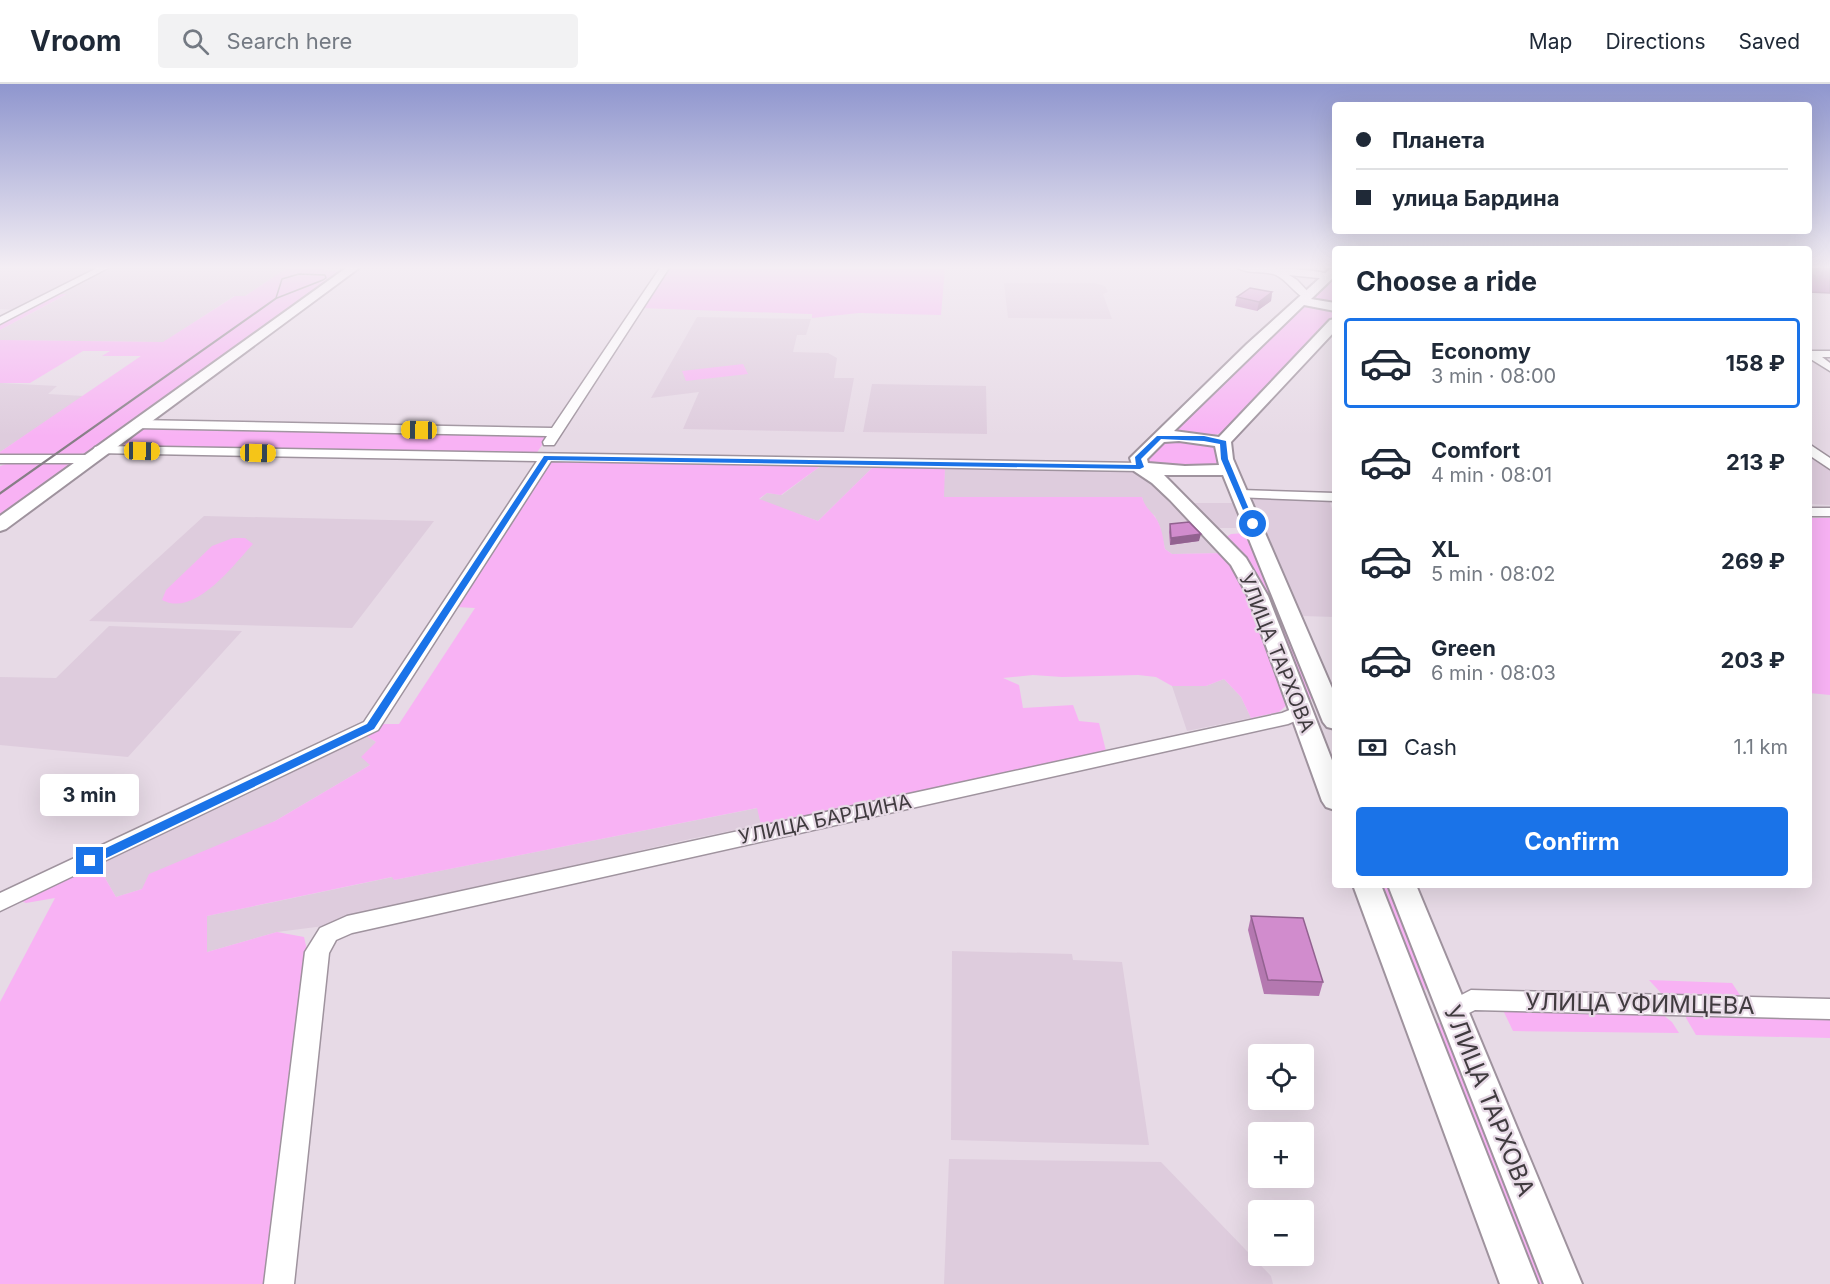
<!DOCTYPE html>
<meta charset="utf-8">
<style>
:root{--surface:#fff;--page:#f2f2f3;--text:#1f2937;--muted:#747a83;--line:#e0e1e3;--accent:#1a73e8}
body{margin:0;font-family:Inter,sans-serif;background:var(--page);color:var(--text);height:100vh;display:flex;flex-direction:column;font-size:22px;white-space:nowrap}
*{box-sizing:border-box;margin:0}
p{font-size:20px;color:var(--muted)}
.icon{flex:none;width:33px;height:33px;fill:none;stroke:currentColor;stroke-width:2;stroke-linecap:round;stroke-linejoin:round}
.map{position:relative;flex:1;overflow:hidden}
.side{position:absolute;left:1332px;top:162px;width:480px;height:642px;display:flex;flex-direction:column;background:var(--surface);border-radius:6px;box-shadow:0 6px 24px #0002}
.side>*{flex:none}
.hud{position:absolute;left:1332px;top:18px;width:480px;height:132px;border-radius:6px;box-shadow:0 6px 24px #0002;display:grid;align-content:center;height:132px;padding:0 24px;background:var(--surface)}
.tools{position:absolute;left:1248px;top:960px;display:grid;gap:12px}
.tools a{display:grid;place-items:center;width:66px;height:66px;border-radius:6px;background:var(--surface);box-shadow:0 6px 24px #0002;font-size:30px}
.end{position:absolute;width:27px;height:27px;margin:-14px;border:8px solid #1a73e8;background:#fff;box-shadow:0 0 0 3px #fff}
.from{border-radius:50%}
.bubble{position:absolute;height:42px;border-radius:6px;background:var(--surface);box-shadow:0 6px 24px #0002;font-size:20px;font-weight:700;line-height:42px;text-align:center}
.car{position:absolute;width:18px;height:36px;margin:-18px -9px;border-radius:8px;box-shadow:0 0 4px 2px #0007;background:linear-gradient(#f5c518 24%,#345 0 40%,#f5c518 0 76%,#345 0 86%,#f5c518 0)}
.hud b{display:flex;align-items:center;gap:21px;height:57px;font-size:22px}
.hud b+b{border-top:2px solid var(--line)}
.hud i{width:15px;height:15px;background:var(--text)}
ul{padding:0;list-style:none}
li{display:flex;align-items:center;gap:18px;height:90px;margin:0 12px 9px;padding:0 12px;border:3px solid transparent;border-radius:6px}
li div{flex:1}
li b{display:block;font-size:22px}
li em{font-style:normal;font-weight:700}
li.on{border-color:var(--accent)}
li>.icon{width:54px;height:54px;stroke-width:1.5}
h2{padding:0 24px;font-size:27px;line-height:72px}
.pay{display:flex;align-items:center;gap:15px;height:66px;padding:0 24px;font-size:22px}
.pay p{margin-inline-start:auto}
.button{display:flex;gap:12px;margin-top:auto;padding:12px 24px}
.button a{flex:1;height:69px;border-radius:6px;background:var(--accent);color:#fff;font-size:24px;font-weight:700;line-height:69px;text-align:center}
header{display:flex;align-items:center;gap:36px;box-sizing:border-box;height:84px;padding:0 30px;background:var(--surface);border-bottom:2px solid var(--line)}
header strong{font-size:28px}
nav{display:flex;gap:33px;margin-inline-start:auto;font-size:21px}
.search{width:420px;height:54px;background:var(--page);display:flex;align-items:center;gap:15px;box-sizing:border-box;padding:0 21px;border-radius:6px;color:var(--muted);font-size:22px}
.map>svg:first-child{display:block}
</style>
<header>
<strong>Vroom</strong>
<div class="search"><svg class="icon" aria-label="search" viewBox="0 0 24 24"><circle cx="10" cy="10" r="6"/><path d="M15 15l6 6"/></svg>Search here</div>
<nav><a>Map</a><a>Directions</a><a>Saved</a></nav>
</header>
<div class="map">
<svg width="1830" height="1200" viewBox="0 0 1830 1200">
<rect width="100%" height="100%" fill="#e7dae6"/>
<path fill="#deccdd" d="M0 184 23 185 98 184 18 226 0 225Z
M106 184H287L245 212H234L164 258 0 256V246L66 211 56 210Z
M1004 199H1094L1105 202 1108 208 1103 210 1112 235 1008 234Z
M697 233 811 235 806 251H797L793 268 828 269 837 274 834 294H854L844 348 683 345 699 308 651 314Z
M0 299 57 302 48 310 84 312 0 368Z
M872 300 986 302 987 350 863 348Z
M1809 369 1830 386V421L1809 420Z
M822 381H875L818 437 759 416 767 409 782 411Z
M945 382 1132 388 1151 397 1223 469 1172 470 1165 465 1160 443 1155 432 1145 424 1142 413H943Z
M1255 414 1329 416 1335 434V533L1302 532 1252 418Z
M1193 419H1237L1245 444H1217Z
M204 432 434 437 352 544 89 537Z
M109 542 242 547 128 673 0 661V593L56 594Z
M1224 595 1241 613 1251 634 1187 647 1172 602H1206Z
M365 651 376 658 370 681 275 737 142 805 116 813 97 780Z
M758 724 761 741 690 755 348 834 324 842 277 848 207 868V832L393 793 394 796Z
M952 867 1072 870 1073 876 1122 878 1149 1061 951 1056Z
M949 1075 1161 1078 1271 1192 1273 1200H944Z"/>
<path fill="#f8b2f4" d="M287 184H326L323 186 342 187 97 364C70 378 30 373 0 373V368L141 272H102L110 267H83L30 299H0V256L163 258 235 212H245Z
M668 184H945L941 231 859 229 812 234V230H809L640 224Z
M1335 195V220L1309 214 1330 196Z
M56 210H67L0 246V239Z
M1306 220 1335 225V233L1223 348C1210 355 1190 351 1177 347V344L1298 223Z
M743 280 748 290 686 297 682 287Z
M149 343 538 350 546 353V355L536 370 116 363 142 344Z
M1165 356 1211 358 1216 362 1220 380 1206 383 1147 380 1145 371Z
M552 377 822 381 781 411 767 409 759 415 818 437 875 381 945 382 944 413H1142C1145 423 1149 425 1155 433 1162 442 1163 455 1165 465L1172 470 1223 469 1241 493 1288 620 1279 628 1251 634 1241 613 1224 595 1206 602H1172L1156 593 1138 591 1062 593 1033 591 1003 594 1019 601 1023 624 1073 621 1079 637 1099 639 1106 667 761 741 757 724 394 796 392 793 207 832V868L277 848 304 853 307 866 267 1200H0V918L55 814 26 819 19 816 97 780 116 813 142 805 149 790 275 737 370 681 361 673 376 658 365 651 380 640H399L475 524 456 523Z
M9 379H66L69 381 0 434V382Z
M1809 434H1830V611L1809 609Z
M1245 449 1250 450 1315 615H1309L1305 611 1254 488 1226 453 1231 450Z
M233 454H245L253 460C234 480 195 534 162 516L166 506 212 462Z
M1377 801H1391L1432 906 1418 905Z
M1649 896 1732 899 1740 911 1738 915 1671 913 1661 909Z
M1502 924 1663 931 1672 938 1679 949 1513 947Z
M1686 928 1830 931V954L1696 951 1686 934Z
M1434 939H1443L1551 1200H1532Z"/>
<path fill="#a968a6" stroke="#8a5a87" stroke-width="1.5" d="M1809 184H1830V209L1809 208Z"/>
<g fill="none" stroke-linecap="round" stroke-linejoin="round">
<defs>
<path id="minor" d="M97 184H108L0 240V233Z
M660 184H669L554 361H544L543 358 547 352 137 344 131 340 137 336 552 344Z
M1238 184C1255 183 1321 184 1333 192L1328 195 1289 191 1297 196 1310 210 1311 212 1306 215C1295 210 1288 197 1276 191 1265 186 1249 191 1238 184Z
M1809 267H1830V273H1822L1830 279V287L1809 274Z
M1809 360 1830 374V385L1809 371Z
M100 362 1140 379 1147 383 1140 387 551 377 378 646 0 827V809L364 638 537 377 95 369 93 366 95 363Z
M0 371H88L95 375 88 379H0Z
M1240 406 1335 409V417L1235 413 1233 410 1235 407Z
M1809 424H1830V432H1809Z
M1302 621 1309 623 1311 627 1309 631 1288 640 352 849 336 856 329 869 294 1200H264L305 868 320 844 347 832 1282 629Z
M1471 906 1830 915V935L1475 926 1453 937 1444 934 1441 927 1444 920Z"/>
<path id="major" d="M346 184H359L6 445 0 447V432Z
M1331 184H1335V192L1311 215 1335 219V227L1304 221 1174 347 1219 353 1330 236 1335 235V247L1231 358 1233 375 1335 611V645L1327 643 1323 638 1223 391H1164L1246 474 1268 512 1335 684V726L1326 723 1322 717 1248 512 1231 481 1170 416 1152 399 1134 387 1130 374 1247 260ZM1179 357 1215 362 1219 381 1185 382 1148 379 1147 375 1164 358Z
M1353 801H1381L1538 1200H1500Z
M1388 801H1416L1582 1200H1544Z"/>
</defs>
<use href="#minor" stroke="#9f939e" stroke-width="3"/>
<use href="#major" stroke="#9f939e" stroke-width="4"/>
<use href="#minor" fill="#fff" fill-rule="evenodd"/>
<use href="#major" fill="#fff" fill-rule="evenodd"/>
<path stroke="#877e86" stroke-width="1.5" d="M0 409 276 214 282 195 299 190 325 191 326 194 323 196 277 214 0 410"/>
</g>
<path fill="#b478b0" d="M1272 208 1271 217 1257 227 1235 222 1237 213Z
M1170 440 1199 457 1170 461 1169 448Z
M1251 832 1323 898 1319 912 1264 910 1248 846Z"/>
<path fill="#926290" d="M1272 208 1271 217 1257 227 1259 218Z
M1201 450 1199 457 1170 461 1171 454Z"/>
<path fill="#d18ccd" stroke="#926290" stroke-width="1.5" d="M1250 204 1272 208 1259 218 1237 213Z
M1189 438 1201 450 1171 454 1170 440Z
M1251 832 1303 834 1323 898 1268 896Z"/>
<linearGradient id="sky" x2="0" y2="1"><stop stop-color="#8f96ce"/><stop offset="0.52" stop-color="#f4eef4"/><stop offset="1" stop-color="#f4eef4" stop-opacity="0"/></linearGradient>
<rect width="1830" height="352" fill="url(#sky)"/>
<path fill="#1a73e8" d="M1157 352H1204L1226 357 1228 375 1256 442 1249 440 1221 375 1220 360 1204 357 1161 355 1141 375 1144 383 1140 385 548 376 374 645 94 780H85L84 777 85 774 367 640 544 372 1136 381 1135 373Z"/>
<g text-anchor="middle" stroke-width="4.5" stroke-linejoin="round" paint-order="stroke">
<g font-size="20" fill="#403b3f" stroke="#e7dae6">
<text transform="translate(1277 569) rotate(68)" y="7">УЛИЦА ТАРХОВА</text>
<text transform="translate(825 735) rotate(-12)" y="7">УЛИЦА БАРДИНА</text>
</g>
<g font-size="24" fill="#403b3f" stroke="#e7dae6">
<text transform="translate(1640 920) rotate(1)" y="8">УЛИЦА УФИМЦЕВА</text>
<text transform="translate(1489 1017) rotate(68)" y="8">УЛИЦА ТАРХОВА</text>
</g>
</g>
</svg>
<div class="tools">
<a><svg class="icon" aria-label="locate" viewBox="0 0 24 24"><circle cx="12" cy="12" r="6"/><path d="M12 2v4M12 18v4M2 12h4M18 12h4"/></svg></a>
<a>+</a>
<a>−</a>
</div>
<i class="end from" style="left:1253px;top:440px"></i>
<i class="end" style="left:90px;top:777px"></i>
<div class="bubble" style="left:40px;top:690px;width:99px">3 min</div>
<i class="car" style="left:419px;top:346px;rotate:271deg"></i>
<i class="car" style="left:142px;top:367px;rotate:91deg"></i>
<i class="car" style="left:258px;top:369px;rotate:91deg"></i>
<div class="hud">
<b><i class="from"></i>Планета</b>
<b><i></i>улица Бардина</b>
</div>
<section class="side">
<h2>Choose a ride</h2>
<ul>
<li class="on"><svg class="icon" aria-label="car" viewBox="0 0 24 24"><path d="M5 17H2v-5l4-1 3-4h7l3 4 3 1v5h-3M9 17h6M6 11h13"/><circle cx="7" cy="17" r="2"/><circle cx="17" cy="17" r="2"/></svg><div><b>Economy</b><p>3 min · 08:00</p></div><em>158 ₽</em></li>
<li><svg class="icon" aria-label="car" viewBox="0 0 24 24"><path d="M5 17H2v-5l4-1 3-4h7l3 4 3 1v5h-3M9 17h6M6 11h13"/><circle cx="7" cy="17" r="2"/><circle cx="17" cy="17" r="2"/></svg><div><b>Comfort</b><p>4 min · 08:01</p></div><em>213 ₽</em></li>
<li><svg class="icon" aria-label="car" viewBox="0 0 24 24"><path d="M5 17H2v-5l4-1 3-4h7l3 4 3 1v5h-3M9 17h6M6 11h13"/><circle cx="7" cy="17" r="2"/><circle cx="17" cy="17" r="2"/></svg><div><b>XL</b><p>5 min · 08:02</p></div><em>269 ₽</em></li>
<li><svg class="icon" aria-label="car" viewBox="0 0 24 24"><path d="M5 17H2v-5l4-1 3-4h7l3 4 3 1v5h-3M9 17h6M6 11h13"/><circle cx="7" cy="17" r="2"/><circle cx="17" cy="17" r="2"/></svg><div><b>Green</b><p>6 min · 08:03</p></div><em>203 ₽</em></li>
</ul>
<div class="pay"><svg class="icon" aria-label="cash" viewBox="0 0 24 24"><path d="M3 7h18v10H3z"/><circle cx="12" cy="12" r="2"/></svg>Cash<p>1.1 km</p></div>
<div class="button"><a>Confirm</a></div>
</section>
</div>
